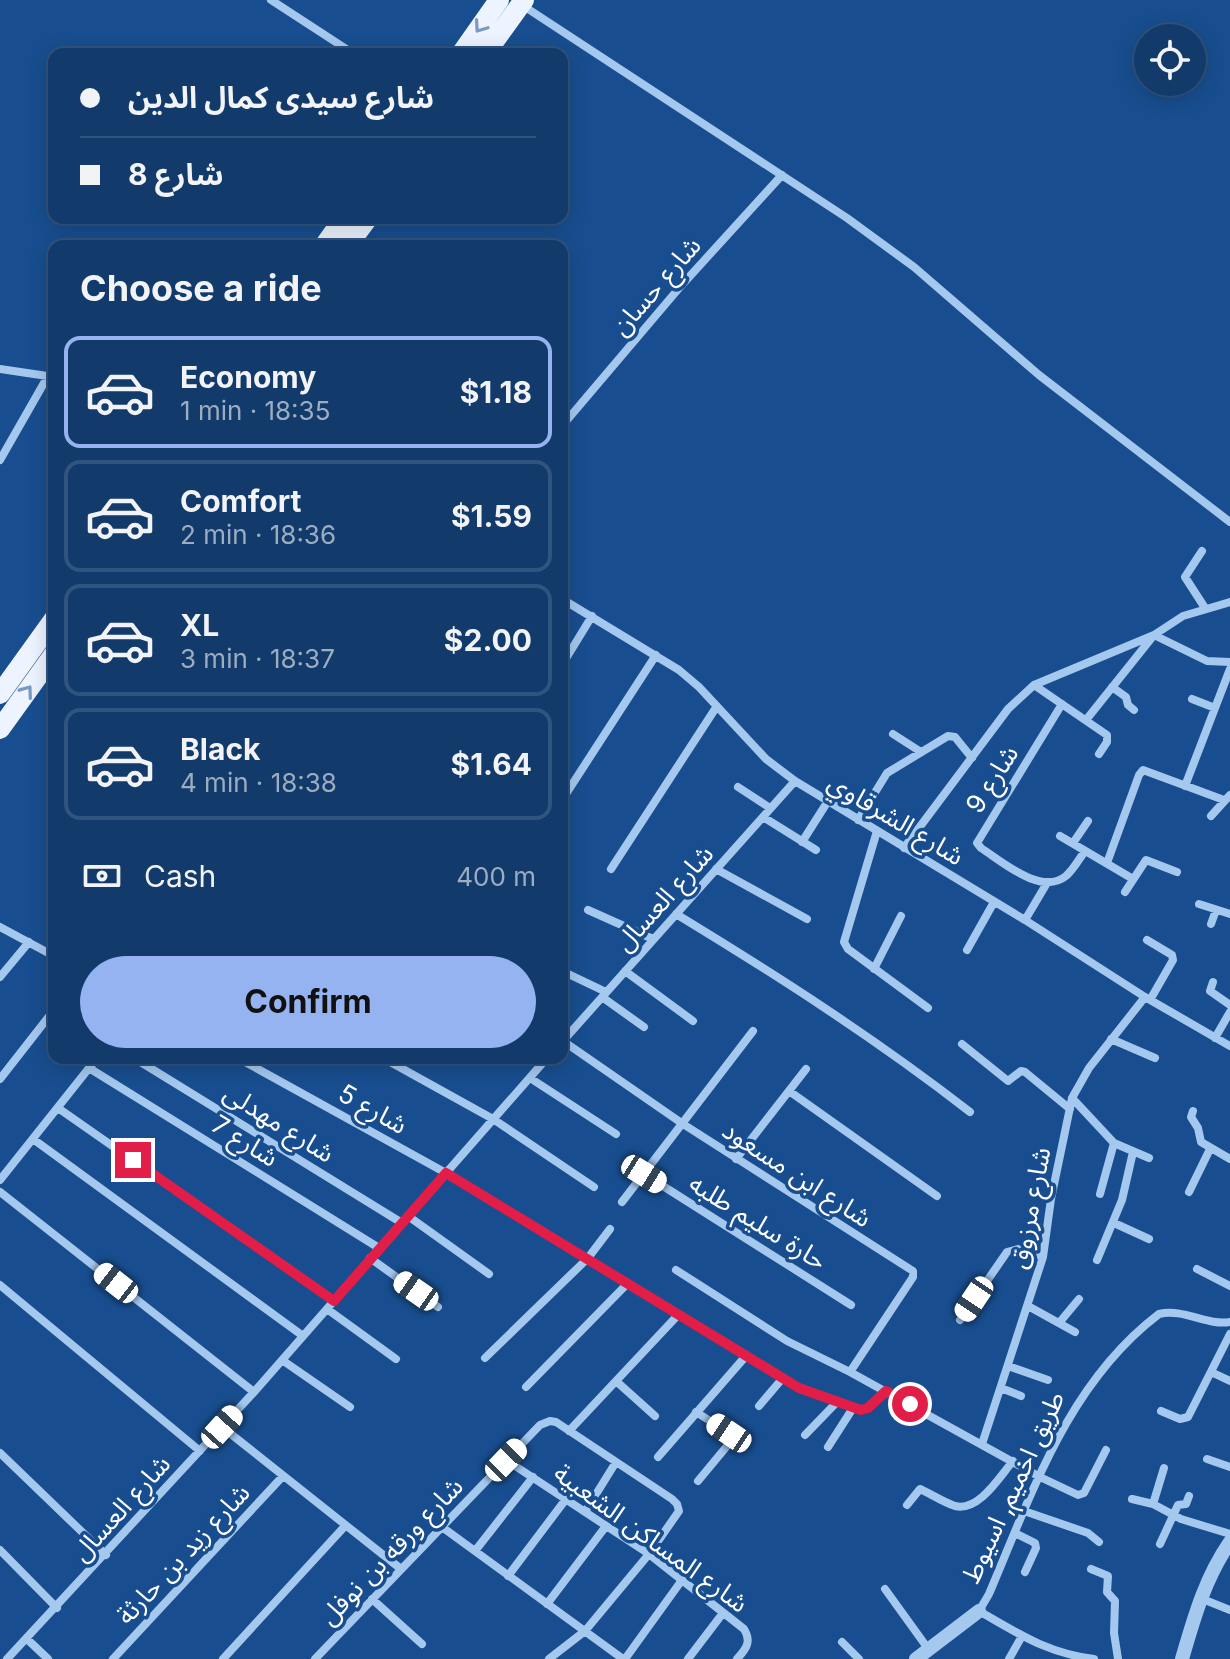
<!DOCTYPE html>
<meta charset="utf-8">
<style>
:root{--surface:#123a6b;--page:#1f4573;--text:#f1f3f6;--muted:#9cadc1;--line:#31547e;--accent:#95b2f1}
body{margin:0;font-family:Inter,"Noto Sans Arabic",sans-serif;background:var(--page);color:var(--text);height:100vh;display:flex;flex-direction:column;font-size:30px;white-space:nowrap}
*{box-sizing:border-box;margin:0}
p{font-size:26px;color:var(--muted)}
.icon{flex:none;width:44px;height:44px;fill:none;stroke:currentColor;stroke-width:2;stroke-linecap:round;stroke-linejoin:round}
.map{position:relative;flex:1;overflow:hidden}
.details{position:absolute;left:48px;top:240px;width:520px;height:824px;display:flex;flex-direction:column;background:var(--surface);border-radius:16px;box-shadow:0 4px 20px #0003,0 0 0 2px var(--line)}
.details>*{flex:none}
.banner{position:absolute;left:48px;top:48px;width:520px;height:176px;border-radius:16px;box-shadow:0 4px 20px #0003,0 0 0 2px var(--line);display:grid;align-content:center;height:176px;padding:0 32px;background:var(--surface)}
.tools{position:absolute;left:1134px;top:24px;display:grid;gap:16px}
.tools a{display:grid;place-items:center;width:72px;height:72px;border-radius:50%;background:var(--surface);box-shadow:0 4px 20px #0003,0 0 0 2px var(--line);font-size:40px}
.end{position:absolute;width:36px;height:36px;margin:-18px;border:10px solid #e11d48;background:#fff;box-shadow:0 0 0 4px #fff}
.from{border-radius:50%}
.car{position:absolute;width:24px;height:48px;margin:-24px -12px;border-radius:10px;box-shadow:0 0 6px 2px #0007;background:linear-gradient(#fff 24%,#345 0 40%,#fff 0 76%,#345 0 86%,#fff 0)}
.banner b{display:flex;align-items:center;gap:28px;height:76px;font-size:30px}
.banner b+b{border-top:2px solid var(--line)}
.banner i{width:20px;height:20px;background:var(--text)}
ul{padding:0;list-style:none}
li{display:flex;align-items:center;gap:24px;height:112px;margin:0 16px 12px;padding:0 16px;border:4px solid var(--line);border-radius:16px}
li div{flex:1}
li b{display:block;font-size:30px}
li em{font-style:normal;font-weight:700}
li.current{border-color:var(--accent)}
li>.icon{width:72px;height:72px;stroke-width:1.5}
h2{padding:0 32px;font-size:36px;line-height:96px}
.pay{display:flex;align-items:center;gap:20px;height:88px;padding:0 32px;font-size:30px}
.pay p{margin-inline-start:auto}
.primary-button{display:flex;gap:16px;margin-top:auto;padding:16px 32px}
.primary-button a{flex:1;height:92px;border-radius:48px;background:var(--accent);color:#111;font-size:32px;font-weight:700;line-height:92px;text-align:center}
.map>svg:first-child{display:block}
</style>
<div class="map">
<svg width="1230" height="1659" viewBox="0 0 1230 1659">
<rect width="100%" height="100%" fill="#184e8f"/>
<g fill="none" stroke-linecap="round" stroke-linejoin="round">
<path stroke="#a5c8ef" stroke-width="8" d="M271 0 354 54
M522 5 847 218 914 267 1039 375 1230 522
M0 369 54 377
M562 426 680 287 782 175
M0 460 48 376
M1202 551 1185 577 1205 608
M562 599 679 670 699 687 766 759 795 781 1025 920 1145 997 1230 1046
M562 665 592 616
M1034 685 1107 735V742L1099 754
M1112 687 1126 697 1128 705 1134 710
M1192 699 1215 708
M1062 704 977 843 981 848C1003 862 1041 896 1066 876 1074 869 1079 859 1085 851
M1086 720 1154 635 1207 661 1230 662
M893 734 921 752
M1185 786 1230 669
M738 787 770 808
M562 800 656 655
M1211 816 1230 795
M763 817 816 850
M858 820 887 773 948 736 955 737 972 758
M877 831 844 942 848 949 928 1008
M1060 836 1133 879
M802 842 828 801
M1073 843 1088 821
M904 848 1008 709 1034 685 1154 635 1183 616 1230 602
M1107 863 1139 775 1143 770 1224 800
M611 869 717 706
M716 869 807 919
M1125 892 1146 860 1177 872
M1199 904 1230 914
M588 910 653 939
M676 914C778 976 876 1039 970 1112
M1025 920 1047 883
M1211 924 1216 910
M0 927 54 956
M1147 940 1172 955 1173 960 1150 1000
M967 950 994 902
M874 969 901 916
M562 971 606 992
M625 971 693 1021
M0 977 29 942
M1213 982 1210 991 1230 1005
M602 997 644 1027
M1215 1038 1230 1012
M1111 1039 1155 1058
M563 1041 683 1124 913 1271V1277L850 1372
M562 1042 795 781
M962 1044 1008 1081 1021 1071 1025 1072 1070 1109
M134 1058 402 1223
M238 1058 446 1173 799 1388 861 1410 868 1408 886 1391
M383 1058 493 1119 594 1187
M89 1068 379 1248
M530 1078 616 1134
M0 1079 54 1010
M789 1091 937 1196
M1072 1098 1114 1143 1149 1158
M58 1108 334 1301
M1193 1111 1191 1117 1198 1128 1201 1142 1230 1159
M33 1139 303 1336
M736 1159 806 1069
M644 1174 851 1305
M0 1180 97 1058
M0 1192 254 1392
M1189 1192 1210 1149
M1100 1194 1114 1143
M622 1202 753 1031
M408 1216 489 1274
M1114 1223 1149 1239
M370 1258 438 1307
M1097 1260 1122 1200 1133 1152
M1197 1269 1230 1286
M676 1270 787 1341 850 1372 1040 1477 1078 1495 1084 1493 1106 1450
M0 1285 200 1451
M1028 1306 1075 1332
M327 1309 396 1359
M960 1320 1007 1252 1018 1249 1043 1257
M1059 1323 1079 1299
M485 1358 588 1258 610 1229
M282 1360 350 1407
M1008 1366 1048 1380
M1211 1372 1230 1381
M616 1381 655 1416
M526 1387 628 1283
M1001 1388 1021 1396
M759 1406 782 1379
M1161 1411 1180 1419 1188 1417 1230 1334
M696 1412 729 1433 732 1440 698 1481
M222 1427 401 1569
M569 1431 678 1315
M805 1435 836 1403
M982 1444 1043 1257 1051 1199 1072 1098 1089 1068 1145 997
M828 1447 853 1408
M0 1453 106 1555
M658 1457 745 1357
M1207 1459 1230 1467
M506 1460 649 1554 744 1629C752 1642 746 1649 737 1659
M1132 1499 1153 1504 1181 1519 1230 1534
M1153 1504 1164 1468
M907 1505 920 1489C931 1494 943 1502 955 1506 979 1512 1000 1476 1013 1461
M1024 1511 1088 1533 1099 1542
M585 1512 616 1462
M442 1527 623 1659
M1015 1533 1035 1543 1036 1548 1025 1572
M1160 1544 1178 1505 1186 1504 1189 1496
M0 1550 57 1608
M475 1551 533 1477
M1091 1569 1108 1576 1107 1592 1115 1601 1114 1633 1118 1659
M508 1576 566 1499
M885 1589 929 1650
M1200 1598 1230 1610
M372 1599 422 1644
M547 1604 606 1526
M27 1639 48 1659
M842 1642 859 1659
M7 1659 254 1392 547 1058
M113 1659 283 1476
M223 1659 345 1526
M315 1659 540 1425 550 1421 556 1422 672 1499 677 1504 679 1511 649 1554 585 1631 549 1659
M625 1659 682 1580
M688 1659 723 1613
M1009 1659 1022 1636
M1094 1659C1047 1653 1019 1634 979 1611L989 1594C1032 1493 1068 1383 1159 1314 1184 1308 1206 1326 1230 1322"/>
<path stroke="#a5c8ef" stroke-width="14" d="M916 1659 979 1611
M1182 1659C1194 1618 1205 1578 1230 1542"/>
<path stroke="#edf4ff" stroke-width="20" d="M461 54 499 0
M485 54 524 0
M324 246 344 218
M347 246 368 218
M0 694 54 619
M0 729 54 654"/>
</g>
<defs><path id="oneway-chevron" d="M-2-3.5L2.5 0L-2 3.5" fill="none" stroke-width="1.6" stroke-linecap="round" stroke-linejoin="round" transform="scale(2)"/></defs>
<g stroke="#7899c1">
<use href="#oneway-chevron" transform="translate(480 27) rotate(125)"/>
<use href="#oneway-chevron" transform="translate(27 691) rotate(-54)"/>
</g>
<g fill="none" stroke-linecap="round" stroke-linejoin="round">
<path stroke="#e11d48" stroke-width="10" d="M133 1160 334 1301 446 1173 799 1388 861 1410 868 1408 886 1391 910 1404"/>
</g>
<g text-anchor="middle" stroke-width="7" stroke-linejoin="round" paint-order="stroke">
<g font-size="26" fill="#fff" stroke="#184e8f">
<text transform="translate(656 286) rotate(-49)" y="9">شارع حسان</text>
<text transform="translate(992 779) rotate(-58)" y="9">شارع 9</text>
<text transform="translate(896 819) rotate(31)" y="9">شارع الشرقاوي</text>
<text transform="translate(664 898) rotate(-48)" y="9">شارع العسال</text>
<text transform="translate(373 1109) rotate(29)" y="9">شارع 5</text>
<text transform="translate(279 1123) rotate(32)" y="9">شارع مهدلى</text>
<text transform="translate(245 1141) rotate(32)" y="9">شارع 7</text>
<text transform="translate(797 1174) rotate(33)" y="9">شارع ابن مسعود</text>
<text transform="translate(1030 1208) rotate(-79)" y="9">شارع مرزوق</text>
<text transform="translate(758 1222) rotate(32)" y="9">حارة سليم طلبه</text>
<text transform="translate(1013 1487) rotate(-65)" y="9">طريق اخميم, اسيوط</text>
<text transform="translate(121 1508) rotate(-48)" y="9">شارع العسال</text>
<text transform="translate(651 1538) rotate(36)" y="9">شارع المساكن الشعبية</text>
<text transform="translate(391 1551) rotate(-46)" y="9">شارع ورقه بن نوفل</text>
<text transform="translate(183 1554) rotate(-47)" y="9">شارع زيد بن حارثة</text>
</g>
</g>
</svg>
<div class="tools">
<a><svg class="icon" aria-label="locate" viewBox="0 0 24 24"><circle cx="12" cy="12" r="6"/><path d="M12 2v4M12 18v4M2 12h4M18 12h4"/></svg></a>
</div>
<i class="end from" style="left:910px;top:1404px"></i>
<i class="end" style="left:133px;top:1160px"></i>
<i class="car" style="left:644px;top:1174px;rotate:122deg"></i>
<i class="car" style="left:116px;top:1283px;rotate:308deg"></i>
<i class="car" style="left:416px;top:1291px;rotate:305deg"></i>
<i class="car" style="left:974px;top:1299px;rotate:214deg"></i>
<i class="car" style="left:222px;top:1427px;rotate:42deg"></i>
<i class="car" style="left:729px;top:1433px;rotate:304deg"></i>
<i class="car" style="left:506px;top:1460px;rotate:44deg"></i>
<div class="banner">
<b><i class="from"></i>شارع سيدى كمال الدين</b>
<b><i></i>شارع 8</b>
</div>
<section class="details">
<h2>Choose a ride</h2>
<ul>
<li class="current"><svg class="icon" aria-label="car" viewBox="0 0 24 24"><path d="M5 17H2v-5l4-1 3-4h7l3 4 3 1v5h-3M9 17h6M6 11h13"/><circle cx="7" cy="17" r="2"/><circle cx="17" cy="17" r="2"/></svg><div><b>Economy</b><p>1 min · 18:35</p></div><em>$1.18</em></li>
<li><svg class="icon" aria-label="car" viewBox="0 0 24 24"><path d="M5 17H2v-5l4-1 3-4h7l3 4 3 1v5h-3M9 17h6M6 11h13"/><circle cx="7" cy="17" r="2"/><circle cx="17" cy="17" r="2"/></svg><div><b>Comfort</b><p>2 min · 18:36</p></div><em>$1.59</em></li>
<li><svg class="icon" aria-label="car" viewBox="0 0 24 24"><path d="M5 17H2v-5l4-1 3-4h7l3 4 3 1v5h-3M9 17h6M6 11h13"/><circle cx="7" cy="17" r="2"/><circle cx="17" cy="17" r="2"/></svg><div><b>XL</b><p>3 min · 18:37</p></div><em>$2.00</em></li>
<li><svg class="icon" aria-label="car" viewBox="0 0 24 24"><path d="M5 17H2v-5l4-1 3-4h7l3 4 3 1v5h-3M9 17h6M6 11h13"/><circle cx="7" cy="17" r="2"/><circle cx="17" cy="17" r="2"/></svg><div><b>Black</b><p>4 min · 18:38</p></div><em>$1.64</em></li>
</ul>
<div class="pay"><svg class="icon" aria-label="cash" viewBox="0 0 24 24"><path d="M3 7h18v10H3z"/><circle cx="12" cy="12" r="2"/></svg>Cash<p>400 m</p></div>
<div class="primary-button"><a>Confirm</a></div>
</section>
</div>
